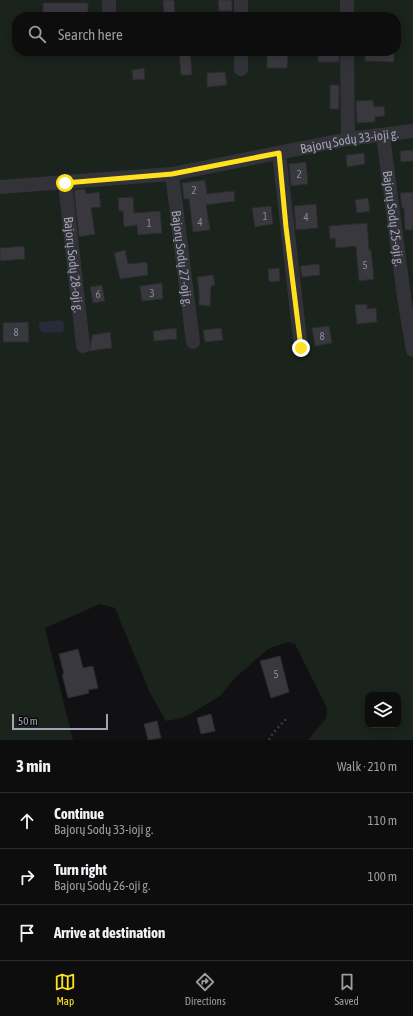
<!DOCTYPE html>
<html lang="en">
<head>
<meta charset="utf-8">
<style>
	:root { --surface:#0d0d0e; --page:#161617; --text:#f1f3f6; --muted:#9a9c9e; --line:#2d2d2e; --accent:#ffe21d }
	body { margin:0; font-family:"Asap Condensed",sans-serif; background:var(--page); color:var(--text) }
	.controls { position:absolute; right:12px; bottom:12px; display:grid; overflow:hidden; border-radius:8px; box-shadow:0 2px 10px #0003 }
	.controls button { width:36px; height:36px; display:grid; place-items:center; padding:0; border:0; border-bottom:1px solid var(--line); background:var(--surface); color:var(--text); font:20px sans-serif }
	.scale { position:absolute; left:12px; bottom:10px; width:96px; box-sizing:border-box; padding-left:4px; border:2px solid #a1a3b5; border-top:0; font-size:11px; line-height:14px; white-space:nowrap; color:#a1a3b5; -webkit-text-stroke:3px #0c0c0e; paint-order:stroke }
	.stop { position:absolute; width:12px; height:12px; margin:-9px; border:3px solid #ffe21d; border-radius:50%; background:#fff }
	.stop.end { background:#ffe21d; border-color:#fff; box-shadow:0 1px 4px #0008 }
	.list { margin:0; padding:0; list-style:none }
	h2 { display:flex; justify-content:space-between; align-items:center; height:52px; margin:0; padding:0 16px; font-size:17px }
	h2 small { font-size:13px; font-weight:400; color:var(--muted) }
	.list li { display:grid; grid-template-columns:26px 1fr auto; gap:12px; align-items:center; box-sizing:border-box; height:56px; padding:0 16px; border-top:1px solid var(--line) }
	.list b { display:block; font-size:15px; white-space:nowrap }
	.list p { margin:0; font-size:13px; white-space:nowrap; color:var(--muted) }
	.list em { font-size:13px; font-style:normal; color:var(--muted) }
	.icon { flex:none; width:22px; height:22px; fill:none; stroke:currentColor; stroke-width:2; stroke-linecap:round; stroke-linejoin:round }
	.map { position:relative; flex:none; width:413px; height:740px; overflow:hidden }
	.search { position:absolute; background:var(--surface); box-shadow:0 2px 10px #0003; left:12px; right:12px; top:12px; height:44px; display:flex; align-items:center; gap:10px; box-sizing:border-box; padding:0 14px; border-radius:16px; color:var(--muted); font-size:15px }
	.sheet { height:220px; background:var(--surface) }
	nav { display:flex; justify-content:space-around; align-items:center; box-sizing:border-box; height:56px; border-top:1px solid var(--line); background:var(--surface); font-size:11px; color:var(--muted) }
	nav a { display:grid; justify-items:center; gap:2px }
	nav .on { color:var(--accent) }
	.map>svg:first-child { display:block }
	.green { fill:#1b231d; fill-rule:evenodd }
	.water { fill:#262c37 }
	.building { fill:#39383e; stroke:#2c2b2f }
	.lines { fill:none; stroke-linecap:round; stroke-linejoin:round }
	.path { stroke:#38383f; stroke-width:2.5; stroke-dasharray:2 3; stroke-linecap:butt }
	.minor { stroke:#323238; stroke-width:14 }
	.route { stroke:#ffe21d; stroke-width:5 }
	.labels { text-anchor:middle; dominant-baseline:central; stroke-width:3; stroke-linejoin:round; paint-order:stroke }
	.number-label { font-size:11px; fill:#878897 }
	.street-label { font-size:13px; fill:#a1a3b5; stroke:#0c0c0e }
</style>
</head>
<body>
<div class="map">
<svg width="413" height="740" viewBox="0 0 413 740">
	<rect width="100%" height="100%" fill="#111113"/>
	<!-- green -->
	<path class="green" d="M0,0H413V740H308L326,718L327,708L295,644L288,642L268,649L235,678L220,696L192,713L182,718L166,721L150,693L115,608L100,604L45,628L73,740H0ZM17,17H396V51H17ZM368,695H398V725H368Z"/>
	<!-- water -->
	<path class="water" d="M61,320L64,322V327L63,332L44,333C39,331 38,326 40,322Z"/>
	<!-- building -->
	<path class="building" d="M163,0H174L175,15H164Z
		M218,0H232V11H219Z
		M43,3H88V17H67V14L43,15Z
		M179,51H190L192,75H181Z
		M267,51H288L287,68H267Z
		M318,51H339V62H318Z
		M365,51H394V62L365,61Z
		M144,68L145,79L133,80L132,70Z
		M225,72L227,85L207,87V73Z
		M330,85H339V109H330Z
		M373,100L374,107L384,106L385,116L375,117V122L357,123L356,101Z
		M413,150V161L401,162L400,151Z
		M364,153L365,164L347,167L346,155Z
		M306,162L308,184L291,186L289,164Z
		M205,180L207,194L234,191L235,201L206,205L210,230L193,232L189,199H184L182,183Z
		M85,189L86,194L99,192L101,207L91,208L95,234L79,237L74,190Z
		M413,192V230H405L404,208H402L400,193Z
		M133,197L134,213L160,211L162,233L138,235L137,225L124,227L123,211H119L118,198Z
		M368,198L370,211L357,213L355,200Z
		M316,204L318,228L296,230L294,206Z
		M271,206L273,224L255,227L252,208Z
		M367,223L369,250H371L374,279L359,281L356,246L336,248L335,238L330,239L329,226Z
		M24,246L25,259L0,261V248Z
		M125,250L128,264L147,262L148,275L120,279L114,253Z
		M319,264L320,275L302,277L300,266Z
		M279,268L280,281L269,282L268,269Z
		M213,275L215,285L211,286L210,306L199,305V291L197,277Z
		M162,283L163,299L142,301L140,286Z
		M102,285L105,301L93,303L90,287Z
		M367,304V309L376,308L377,322L357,324L355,305Z
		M28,322L29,342H3V323Z
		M329,326L332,343L315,346L312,328Z
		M176,328L177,339L154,341L153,331Z
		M221,328L223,340L205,342L203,330Z
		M110,332L112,348L89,351L91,345V339H92V335Z
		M78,649L83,668L93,666L98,688L88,690L89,693L68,698L62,674H64L59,654Z
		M280,656L289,692L271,698L260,661Z
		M211,714L215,731L201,734L197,718Z
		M157,721L161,738L148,740L144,724Z"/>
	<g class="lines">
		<!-- path -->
		<path class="path" d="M269,740L273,733L286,719"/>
		<!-- minor -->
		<g class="minor">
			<path d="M109,0V17"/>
			<path d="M241,0V17"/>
			<path d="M347,0V17"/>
			<path d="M241,51V69"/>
			<path d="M347,51L348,139"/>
			<path id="s1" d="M383,135L405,304L413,350"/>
			<path d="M279,153L301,348"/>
			<path id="s2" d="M172,174L193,342"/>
			<path id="s3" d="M65,183L83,346"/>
			<path id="s4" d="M0,187L172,174L348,139L413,131"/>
		</g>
	</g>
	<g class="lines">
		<!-- route -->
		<path class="route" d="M65,183L172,174L279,153L286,227L301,348"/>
	</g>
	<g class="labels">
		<!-- number labels -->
		<g class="number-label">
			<text x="299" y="174">2</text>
			<text x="194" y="190">2</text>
			<text x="265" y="216">1</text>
			<text x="306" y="217">4</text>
			<text x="200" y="222">4</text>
			<text x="149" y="223">1</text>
			<text x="365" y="265">5</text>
			<text x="152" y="293">3</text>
			<text x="98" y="294">6</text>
			<text x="16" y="332">8</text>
			<text x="322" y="336">8</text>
			<text x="276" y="674">5</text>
		</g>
		<!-- street labels -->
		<g class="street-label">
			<text stroke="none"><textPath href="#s4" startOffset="353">Bajorų Sodų 33-ioji g.</textPath></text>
			<text stroke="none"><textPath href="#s1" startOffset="84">Bajorų Sodų 25-oji g.</textPath></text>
			<text stroke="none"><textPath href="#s2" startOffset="85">Bajorų Sodų 27-oji g.</textPath></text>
			<text stroke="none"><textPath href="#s3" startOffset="82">Bajorų Sodų 28-oji g.</textPath></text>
		</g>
	</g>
</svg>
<div class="controls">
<button><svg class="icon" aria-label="layers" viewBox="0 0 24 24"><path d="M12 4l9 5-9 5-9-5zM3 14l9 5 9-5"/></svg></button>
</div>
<div class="scale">50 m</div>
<div class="stop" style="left:65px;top:183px"></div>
<div class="stop end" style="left:301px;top:348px"></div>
<div class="search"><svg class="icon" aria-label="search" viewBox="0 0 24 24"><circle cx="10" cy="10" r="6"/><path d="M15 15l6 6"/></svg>Search here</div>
</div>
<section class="sheet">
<h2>3 min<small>Walk · 210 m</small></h2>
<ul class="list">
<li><svg class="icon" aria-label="ahead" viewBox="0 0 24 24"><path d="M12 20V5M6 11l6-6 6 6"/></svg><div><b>Continue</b><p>Bajorų Sodų 33-ioji g.</p></div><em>110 m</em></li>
<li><svg class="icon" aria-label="right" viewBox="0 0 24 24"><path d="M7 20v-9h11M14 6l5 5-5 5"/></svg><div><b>Turn right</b><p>Bajorų Sodų 26-oji g.</p></div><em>100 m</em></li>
<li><svg class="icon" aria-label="arrive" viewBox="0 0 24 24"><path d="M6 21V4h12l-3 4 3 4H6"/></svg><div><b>Arrive at destination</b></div></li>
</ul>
</section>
<nav>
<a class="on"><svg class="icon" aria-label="map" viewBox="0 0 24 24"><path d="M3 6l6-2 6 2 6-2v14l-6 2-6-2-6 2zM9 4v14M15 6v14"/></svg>Map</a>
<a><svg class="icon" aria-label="directions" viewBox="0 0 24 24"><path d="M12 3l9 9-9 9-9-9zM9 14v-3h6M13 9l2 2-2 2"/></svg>Directions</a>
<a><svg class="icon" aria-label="saved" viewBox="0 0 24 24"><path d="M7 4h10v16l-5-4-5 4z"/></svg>Saved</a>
</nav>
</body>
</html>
